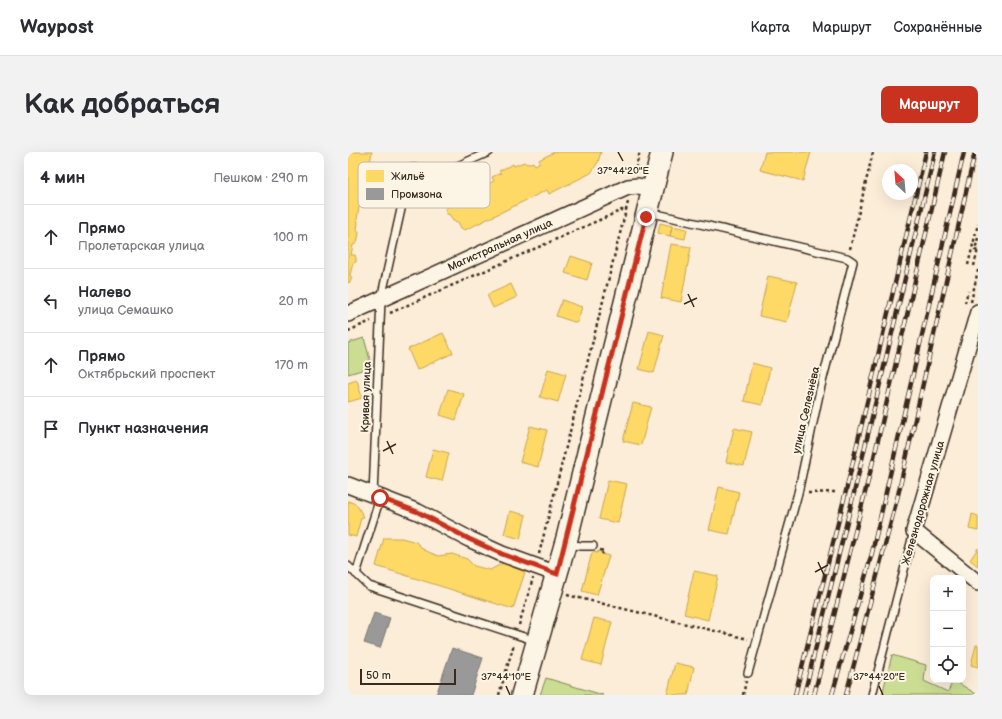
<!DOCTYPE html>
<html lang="ru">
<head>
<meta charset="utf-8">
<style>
	:root { --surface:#fff; --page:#f2f2f3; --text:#2b2b33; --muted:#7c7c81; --line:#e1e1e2; --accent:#c8321e }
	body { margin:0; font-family:"Balsamiq Sans",sans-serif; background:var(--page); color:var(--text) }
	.controls { position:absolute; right:12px; bottom:12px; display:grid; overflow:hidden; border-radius:8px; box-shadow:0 4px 16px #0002 }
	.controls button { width:36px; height:36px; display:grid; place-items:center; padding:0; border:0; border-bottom:1px solid var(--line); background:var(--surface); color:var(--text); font:20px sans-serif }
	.compass { position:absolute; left:534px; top:12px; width:36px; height:36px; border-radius:50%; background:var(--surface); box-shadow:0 4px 16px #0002; rotate:334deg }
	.scale { position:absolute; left:12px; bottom:10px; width:96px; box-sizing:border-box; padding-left:4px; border:2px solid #3b2a1e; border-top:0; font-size:11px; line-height:14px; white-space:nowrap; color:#3b2a1e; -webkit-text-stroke:3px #fcf5e5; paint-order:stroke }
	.stop { position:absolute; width:12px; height:12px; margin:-9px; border:3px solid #c8321e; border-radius:50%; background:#fff }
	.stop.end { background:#c8321e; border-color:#fff; box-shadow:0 1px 4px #0008 }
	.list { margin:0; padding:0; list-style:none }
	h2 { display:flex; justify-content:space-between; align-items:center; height:52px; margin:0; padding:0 16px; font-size:17px }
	h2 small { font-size:13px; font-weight:400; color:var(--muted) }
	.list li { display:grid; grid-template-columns:26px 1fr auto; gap:12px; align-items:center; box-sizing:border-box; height:64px; padding:0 16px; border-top:1px solid var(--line) }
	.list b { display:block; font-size:15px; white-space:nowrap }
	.list p { margin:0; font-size:13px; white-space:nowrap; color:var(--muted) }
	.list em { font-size:13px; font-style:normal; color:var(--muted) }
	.icon { flex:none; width:22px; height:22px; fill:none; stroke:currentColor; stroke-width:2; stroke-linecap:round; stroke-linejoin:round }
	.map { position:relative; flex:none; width:630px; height:543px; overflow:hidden; border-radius:8px }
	header { display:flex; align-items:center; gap:24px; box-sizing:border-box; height:56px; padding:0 20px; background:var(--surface); border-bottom:1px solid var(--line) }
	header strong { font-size:19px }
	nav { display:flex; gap:22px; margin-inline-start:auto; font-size:14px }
	.intro { display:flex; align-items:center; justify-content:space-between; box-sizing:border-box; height:96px; padding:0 24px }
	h1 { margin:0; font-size:28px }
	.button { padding:10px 18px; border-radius:8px; background:var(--accent); color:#fff; font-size:14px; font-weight:700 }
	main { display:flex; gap:24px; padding:0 24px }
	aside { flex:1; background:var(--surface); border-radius:8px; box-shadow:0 4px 16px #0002 }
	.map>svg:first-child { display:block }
	.green { fill:#cadd92; stroke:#828458 }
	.homes { fill:#ffd966; stroke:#c4a450 }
	.industry { fill:#999; stroke:#7d7874 }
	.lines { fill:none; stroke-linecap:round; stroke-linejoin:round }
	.service-casing { stroke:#3b2a1e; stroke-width:10 }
	.minor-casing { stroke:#3b2a1e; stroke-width:18 }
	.secondary-casing { stroke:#3b2a1e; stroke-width:24 }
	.path { stroke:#3b2a1e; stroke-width:2.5; stroke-dasharray:3 3; stroke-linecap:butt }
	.service { stroke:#fcf5e5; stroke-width:7 }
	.minor { stroke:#fcf5e5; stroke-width:15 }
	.secondary { stroke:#fcf5e5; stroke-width:21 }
	.rail-casing { stroke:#3b2a1e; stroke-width:4.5 }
	.rail { stroke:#fcf5e5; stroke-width:3; stroke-dasharray:9; stroke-linecap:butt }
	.route { stroke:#c8321e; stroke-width:5 }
	.ticks { fill:none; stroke:#3b2a1e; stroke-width:1.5 }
	.labels { text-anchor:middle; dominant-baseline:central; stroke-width:4; stroke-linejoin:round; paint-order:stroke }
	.street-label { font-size:11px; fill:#3b2a1e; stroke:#fcf5e5 }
	.key { fill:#fcf5e5; stroke:#c2b8a9; stroke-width:1 }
	.key-label { font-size:11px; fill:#3b2a1e }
	.ticks-label { font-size:10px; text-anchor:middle; fill:#3b2a1e; stroke:#fcf5e5; stroke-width:4; stroke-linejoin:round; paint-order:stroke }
</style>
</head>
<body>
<header>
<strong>Waypost</strong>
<nav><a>Карта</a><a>Маршрут</a><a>Сохранённые</a></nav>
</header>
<div class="intro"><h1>Как добраться</h1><a class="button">Маршрут</a></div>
<main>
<aside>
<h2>4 мин<small>Пешком · 290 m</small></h2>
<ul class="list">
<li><svg class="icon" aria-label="ahead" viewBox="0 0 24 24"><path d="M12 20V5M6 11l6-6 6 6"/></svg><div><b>Прямо</b><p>Пролетарская улица</p></div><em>100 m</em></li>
<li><svg class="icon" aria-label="left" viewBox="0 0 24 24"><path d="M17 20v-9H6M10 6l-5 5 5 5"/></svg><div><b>Налево</b><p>улица Семашко</p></div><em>20 m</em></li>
<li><svg class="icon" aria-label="ahead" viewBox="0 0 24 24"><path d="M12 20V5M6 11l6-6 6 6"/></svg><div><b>Прямо</b><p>Октябрьский проспект</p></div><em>170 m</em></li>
<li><svg class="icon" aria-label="arrive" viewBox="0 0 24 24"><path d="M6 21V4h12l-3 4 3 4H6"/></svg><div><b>Пункт назначения</b></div></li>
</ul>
</aside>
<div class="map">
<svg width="630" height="543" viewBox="0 0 630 543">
	<rect width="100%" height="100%" fill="#fcedd9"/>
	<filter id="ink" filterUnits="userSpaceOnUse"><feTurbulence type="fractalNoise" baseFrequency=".025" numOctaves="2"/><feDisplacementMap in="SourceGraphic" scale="8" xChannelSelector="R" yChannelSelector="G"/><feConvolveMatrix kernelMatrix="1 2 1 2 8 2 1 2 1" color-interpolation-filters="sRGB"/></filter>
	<g filter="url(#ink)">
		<!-- green -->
		<path class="green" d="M16,186L24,215L0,222V191Z
			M544,503L578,513L576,529L600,540L605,528L630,543H534Z
			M198,526L255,543H192Z"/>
		<!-- homes -->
		<path class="homes" d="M0,0H24L22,10L25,16L23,25L19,27L17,34L20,38L18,48L11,55L9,67L10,70L9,78L11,81L9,91L5,93L3,103H7L8,106V110L5,111L2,123L4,126L2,130L0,131Z
			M206,0H253L250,10L243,21L201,42L199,38L117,78L113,76L110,70L105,69L102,63L99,62L97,56L107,51L104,45L114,40L112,37L126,31L127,34L131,32L133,35L146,29L144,25L153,21L151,19L165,12L166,14L176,10L179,12L185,10L187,13L191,11V8Z
			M417,0H463L455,29L412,18Z
			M312,71L324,74L322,84L310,81Z
			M324,74L339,77L337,87L322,84Z
			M323,92L343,95L333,150L313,146Z
			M223,104L244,111L239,128L217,121Z
			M420,124L449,130L439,170L411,164Z
			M163,132L169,145L145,156L139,143Z
			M214,148L234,155L229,171L208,164Z
			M301,179L316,183L306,221L291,217Z
			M95,181L105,201L69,218L60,197Z
			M404,211L422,216L414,253L396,249Z
			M200,217L218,222L210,250L192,245Z
			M9,228L14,246L0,250V231Z
			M100,237L116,242L108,268L92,263Z
			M285,251L303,255L293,293L275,289Z
			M182,274L199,278L190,315L172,310Z
			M386,276L404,280L396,314L378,310Z
			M85,297L101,301L94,329L78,325Z
			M260,328L279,332L270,371L251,367Z
			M371,335L391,340L381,382L361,378Z
			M0,349L8,352L16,365L13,366L8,385L0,383Z
			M162,359L178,363L172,387L156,382Z
			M624,362L630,364V379L621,377Z
			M36,386H54L68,390L76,398L90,404L104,402L119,407L126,414L142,418L157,410L178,417L165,457L28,414Z
			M630,396V414L622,408Z
			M250,399L255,401L254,402L261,404L249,443L234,439L243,404L245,400L249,401Z
			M346,419L370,424L360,468L336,462Z
			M246,466L264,470L253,513L234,508Z
			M628,493H630V515L623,513Z
			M327,511L346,515L340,543H319Z"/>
		<!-- industry -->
		<path class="industry" d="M26,461L42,466L32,496L16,491Z
			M104,496L135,506L123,543H88Z"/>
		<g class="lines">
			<defs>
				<path id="service" d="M300,60L499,106L505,110L472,238L450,341L400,521
					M25,343L33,147L62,17L65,16L94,21L141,0
					M226,393L233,394H245
					M0,414L21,434L188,489
					M8,422L32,346
					M524,543L566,379"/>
				<path id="minor" d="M630,160L566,379L630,431
					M0,162L280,35L290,34L305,37
					M0,333L70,360L121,387L154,402L209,422"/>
				<path id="secondary" d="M174,543L219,386L314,0"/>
			</defs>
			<!-- service casing -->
			<use href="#service" class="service-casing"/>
			<!-- minor casing -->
			<use href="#minor" class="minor-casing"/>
			<!-- secondary casing -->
			<use href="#secondary" class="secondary-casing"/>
			<!-- path -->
			<path class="path" d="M286,22L292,0
				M630,86L627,98L630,99
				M502,97L525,0
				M620,113L630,72
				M626,114L630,97
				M623,150L630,118
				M617,151L620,139
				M42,161L274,58L278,59
				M0,179L23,169
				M460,341L487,340
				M252,398L256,399L254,402
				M191,402L280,50
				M219,443L400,487
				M171,473L185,426
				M151,543L166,492
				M395,543L398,529"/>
			<!-- service -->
			<use href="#service" class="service"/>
			<!-- minor -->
			<use href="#minor" class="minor"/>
			<!-- secondary -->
			<use href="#secondary" class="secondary"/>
			<defs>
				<path id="rail" d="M447,543L498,339L578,0
					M456,543L506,341L587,0
					M466,543L526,305L597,0
					M484,543L524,401L616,0
					M498,543L550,343L627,0"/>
			</defs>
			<!-- rail casing -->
			<use href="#rail" class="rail-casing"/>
			<!-- rail -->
			<use href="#rail" class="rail"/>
		</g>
	</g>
	<g class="lines" filter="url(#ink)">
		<!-- route -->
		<path class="route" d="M32,346L70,360L121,387L154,402L209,422L298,65"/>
	</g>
	<!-- ticks -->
	<path class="ticks" d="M270,0L275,9M340,142L346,155M336,152L349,146M39,289L45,302M35,299L48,292M470,410L476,423M467,420L480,413M158,534L162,543M531,534L535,543"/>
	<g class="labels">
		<!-- street labels -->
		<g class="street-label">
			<text transform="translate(152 93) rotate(-24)">Магистральная улица</text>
			<text transform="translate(18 245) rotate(-88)">Кривая улица</text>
			<text transform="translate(458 258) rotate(-77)">улица Селезнёва</text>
			<text transform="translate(575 351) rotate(-74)">Железнодорожная улица</text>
		</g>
	</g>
	<!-- legend -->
	<rect x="10" y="10" width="132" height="46" rx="6" class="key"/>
	<rect x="18" y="18" width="18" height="12" fill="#ffd966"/>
	<rect x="18" y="36" width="18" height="12" fill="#999"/>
	<g class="key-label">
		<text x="43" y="28">Жильё</text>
		<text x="43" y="46">Промзона</text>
	</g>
	<g class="ticks-label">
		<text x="275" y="22">37°44'20"E</text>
		<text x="158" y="528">37°44'10"E</text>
		<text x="531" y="528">37°44'20"E</text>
	</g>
</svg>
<div class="controls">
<button>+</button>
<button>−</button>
<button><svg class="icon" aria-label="locate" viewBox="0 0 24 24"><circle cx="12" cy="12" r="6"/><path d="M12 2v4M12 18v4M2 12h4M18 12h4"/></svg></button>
</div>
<svg class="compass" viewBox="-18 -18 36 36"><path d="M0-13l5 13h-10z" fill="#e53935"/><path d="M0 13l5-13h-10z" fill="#7c7c81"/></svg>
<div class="scale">50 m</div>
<div class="stop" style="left:32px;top:346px"></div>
<div class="stop end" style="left:298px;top:65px"></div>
</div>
</main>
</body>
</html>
